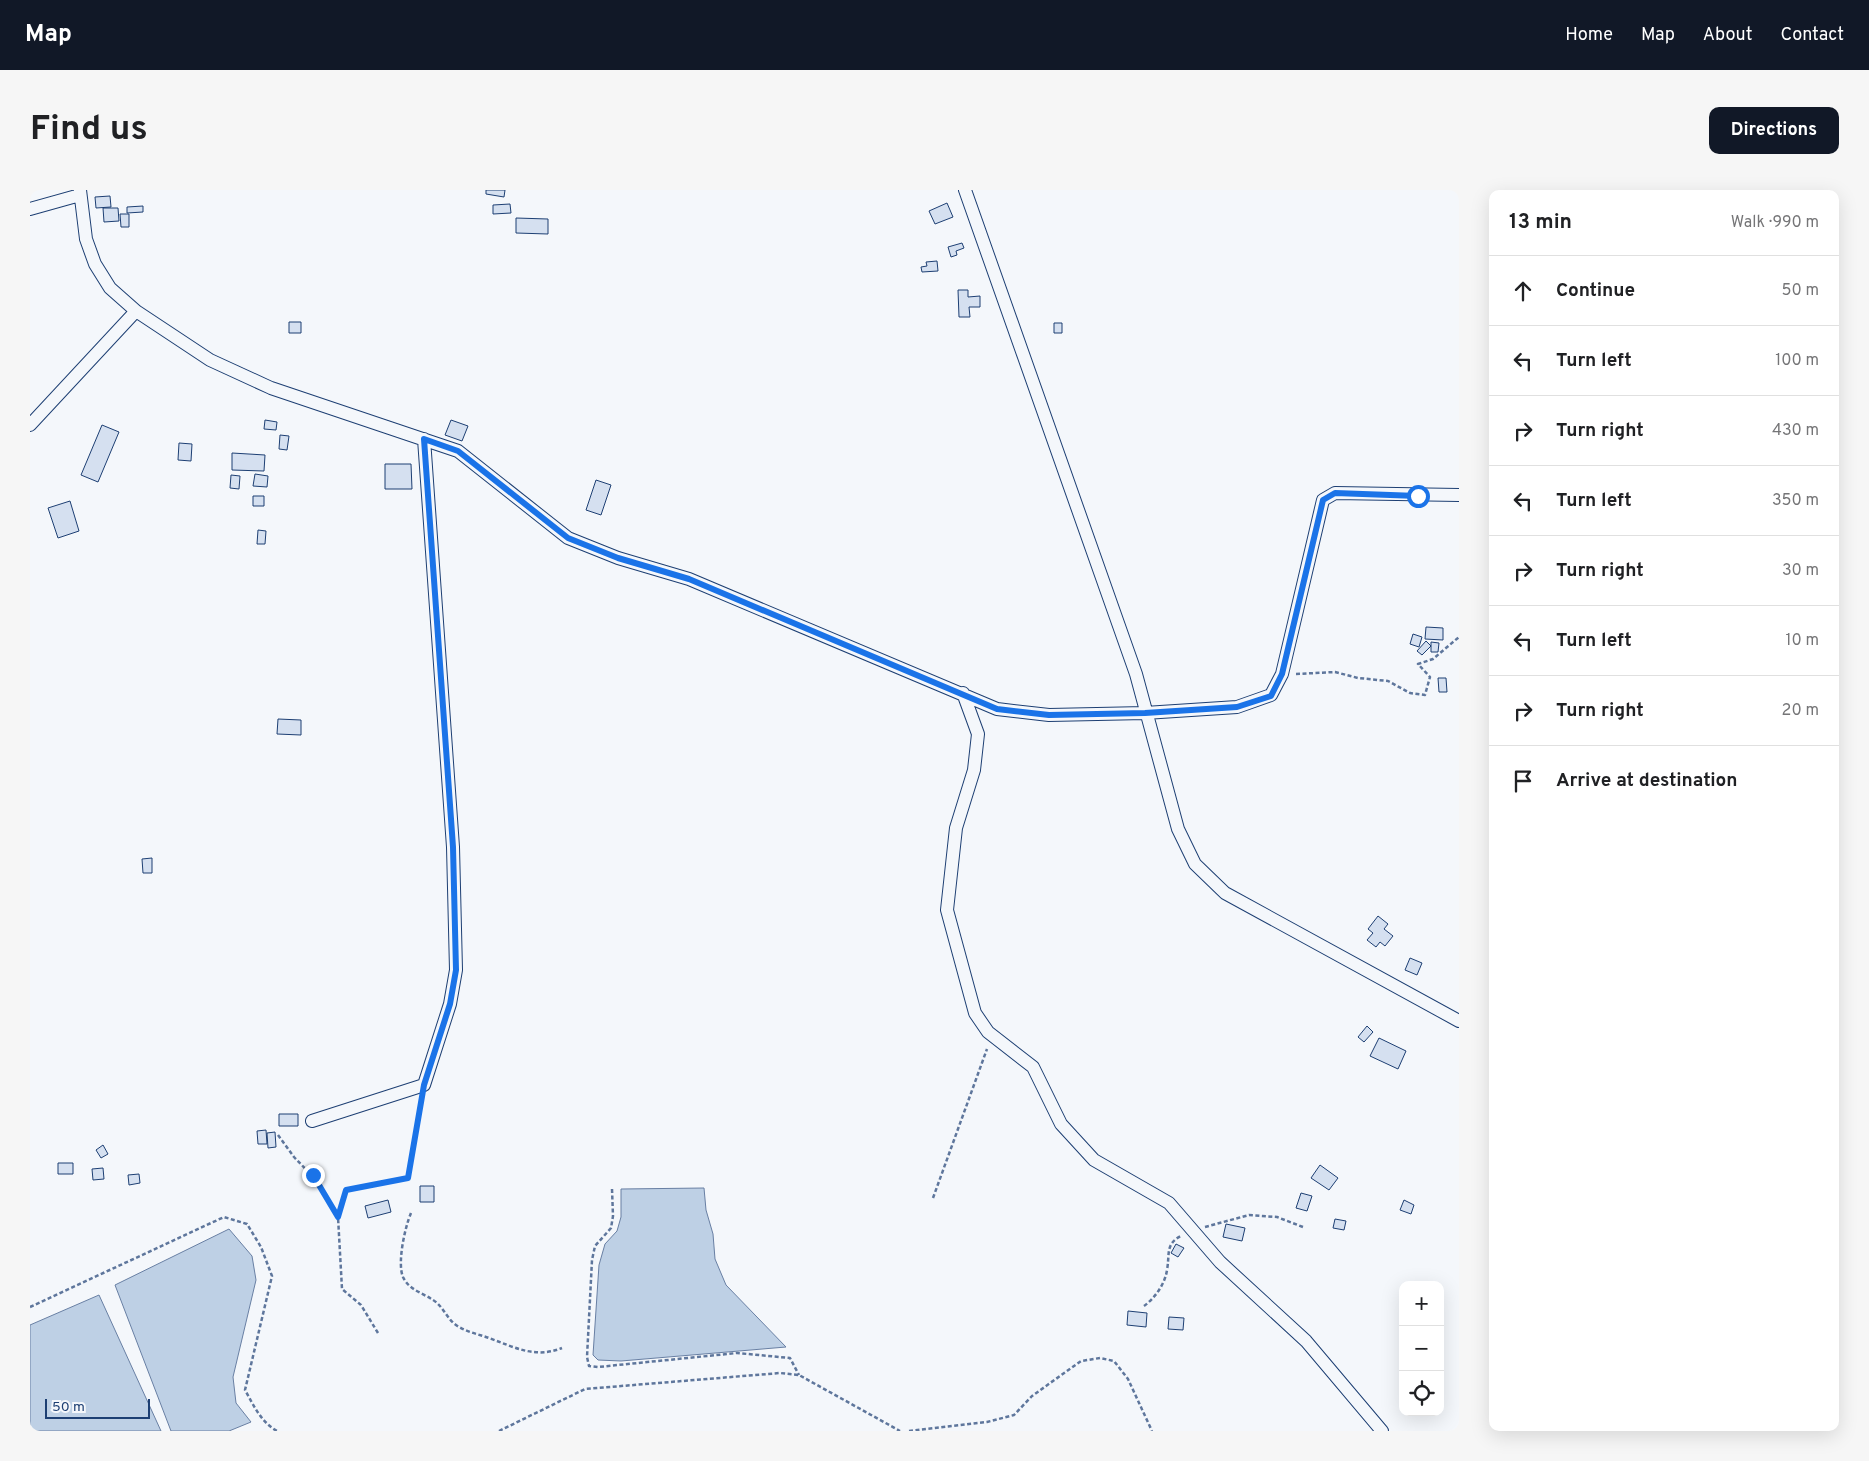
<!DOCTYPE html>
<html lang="en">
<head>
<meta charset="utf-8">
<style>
	:root { --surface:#fff; --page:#f6f6f6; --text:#202124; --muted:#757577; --line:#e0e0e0; --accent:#111827 }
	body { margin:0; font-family:Overpass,sans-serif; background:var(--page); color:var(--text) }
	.controls { position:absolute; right:15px; bottom:15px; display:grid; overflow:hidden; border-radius:10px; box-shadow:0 5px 20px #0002 }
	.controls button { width:45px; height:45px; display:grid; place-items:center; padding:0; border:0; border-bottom:1px solid var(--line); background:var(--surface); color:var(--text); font:25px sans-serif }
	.scale { position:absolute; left:15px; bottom:12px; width:105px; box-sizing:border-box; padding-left:5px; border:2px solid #1d3f73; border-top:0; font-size:14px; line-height:18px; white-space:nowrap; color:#1d3f73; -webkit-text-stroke:4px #f4f7fb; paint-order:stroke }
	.stop { position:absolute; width:15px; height:15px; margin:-11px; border:4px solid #1a73e8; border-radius:50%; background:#fff }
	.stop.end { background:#1a73e8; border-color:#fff; box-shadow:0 1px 5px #0008 }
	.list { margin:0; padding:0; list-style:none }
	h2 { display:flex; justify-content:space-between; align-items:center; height:65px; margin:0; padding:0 20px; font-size:21px }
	h2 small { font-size:16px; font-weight:400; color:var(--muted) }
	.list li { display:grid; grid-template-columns:32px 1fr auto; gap:15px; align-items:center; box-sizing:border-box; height:70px; padding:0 20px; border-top:1px solid var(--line) }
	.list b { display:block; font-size:19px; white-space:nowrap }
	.list em { font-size:16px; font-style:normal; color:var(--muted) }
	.icon { flex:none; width:28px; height:28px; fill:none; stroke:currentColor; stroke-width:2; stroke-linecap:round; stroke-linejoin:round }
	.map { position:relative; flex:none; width:1429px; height:1241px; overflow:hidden; border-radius:10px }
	header { display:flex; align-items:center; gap:30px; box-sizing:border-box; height:70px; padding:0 25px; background:var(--accent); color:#fff }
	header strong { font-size:24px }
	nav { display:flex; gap:28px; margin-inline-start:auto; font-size:18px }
	.intro { display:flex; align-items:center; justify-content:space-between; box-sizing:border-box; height:120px; padding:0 30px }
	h1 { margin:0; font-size:35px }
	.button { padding:12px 22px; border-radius:10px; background:var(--accent); color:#fff; font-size:18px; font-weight:700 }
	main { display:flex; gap:30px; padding:0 30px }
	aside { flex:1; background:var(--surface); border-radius:10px; box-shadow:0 5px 20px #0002 }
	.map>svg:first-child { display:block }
	.water { fill:#bed0e5; stroke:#687fa3 }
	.building { fill:#d5e0f0; stroke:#1d3f73 }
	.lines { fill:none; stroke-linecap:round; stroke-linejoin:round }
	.street-casing { stroke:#1d3f73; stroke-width:14 }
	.path { stroke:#5e769c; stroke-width:2.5; stroke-dasharray:4 2.5; stroke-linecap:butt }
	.street { stroke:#f4f7fb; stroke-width:12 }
	.route { stroke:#1a73e8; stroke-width:6 }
</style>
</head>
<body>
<header>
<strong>Map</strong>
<nav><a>Home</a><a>Map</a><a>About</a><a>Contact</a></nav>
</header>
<div class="intro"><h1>Find us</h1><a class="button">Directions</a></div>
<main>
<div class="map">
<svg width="1429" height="1241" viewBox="0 0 1429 1241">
	<rect width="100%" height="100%" fill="#f4f7fb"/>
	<!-- water -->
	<path class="water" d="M674,998L676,1020L683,1044L685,1069L696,1095L756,1157L591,1171L568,1170L563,1165L569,1075L575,1054L587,1041L591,1027V999Z
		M199,1039L222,1066L226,1090L203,1187L206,1213L221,1232L199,1241H141L85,1095Z
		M69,1105L131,1241H0V1135Z"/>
	<!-- building -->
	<path class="building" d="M456,0H475L474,7L456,4Z
		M80,6L81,17L66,18L65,7Z
		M917,13L923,27L905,34L899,21Z
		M480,14L481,23L463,24V15Z
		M113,16V22L97,23V17Z
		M73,18H88L89,31L74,32Z
		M90,24H99V37H91Z
		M486,28L518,29V44L486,43Z
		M932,53L934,58L926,61L927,65L921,67L918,57Z
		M907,71L908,81L892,82L891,77L897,76L896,72Z
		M928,100H938V107L950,106V117H939L940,127H929Z
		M259,132H271V143H259Z
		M1024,133H1032V143H1024Z
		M235,230L247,232L246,240L234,239Z
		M421,230L438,236L432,251L415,245Z
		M72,235L89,242L68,292L51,285Z
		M250,245L259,246L257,260L249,259Z
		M149,253L162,254L161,271L148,270Z
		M202,263L235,265L234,281L202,280Z
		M355,274H381L382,299H355Z
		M225,284L238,286L237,297L223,296Z
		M201,285L210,286L209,299L200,298Z
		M566,290L581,295L571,325L556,320Z
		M223,306H234V316H223Z
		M40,311L49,341L28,348L18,318Z
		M228,340L236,341L235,354H227Z
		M1396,437L1413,438V450L1395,449Z
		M1383,444L1392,447L1389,457L1380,454Z
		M1396,451L1401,456L1392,465L1387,461Z
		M1401,452L1409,453L1408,462H1401Z
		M1408,488H1416L1417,502H1409Z
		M248,529L271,530V545L247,544Z
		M122,668V683H113L112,669Z
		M1348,726L1358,734L1354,739L1363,746L1355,756L1350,752L1346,757L1337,750L1343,743L1338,739Z
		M1380,768L1392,773L1387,785L1375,780Z
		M1337,836L1343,842L1334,852L1328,847Z
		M1349,848L1376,861L1368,879L1340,866Z
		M249,924H268V936H249Z
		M236,940L237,954H228L227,941Z
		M245,942L246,957L238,958L237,943Z
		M73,955L78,964L71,968L66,960Z
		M28,973H43V984H28Z
		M1290,975L1308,988L1299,1000L1281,988Z
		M73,978L74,989L63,990L62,979Z
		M109,984L110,993L99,995L98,985Z
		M390,996H404V1012H390Z
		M1271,1003L1282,1006L1277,1021L1266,1018Z
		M358,1010L361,1022L338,1028L335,1016Z
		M1374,1010L1384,1015L1381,1024L1370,1020Z
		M1305,1029L1316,1031L1314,1040L1303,1038Z
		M1196,1034L1215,1038L1212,1051L1193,1047Z
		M1146,1054L1154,1058L1148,1067L1141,1063Z
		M1098,1121L1117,1123L1116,1137L1097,1135Z
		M1139,1127L1154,1128L1153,1140L1138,1139Z"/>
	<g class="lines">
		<defs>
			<path id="street" d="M50,0L56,49L65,74L80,98L106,121L180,170L241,198L428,261L538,348L588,368L659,389L967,519L1019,525L1115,523L1207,517L1241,505L1252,484L1293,310L1305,303L1429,305
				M935,0L1106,484L1148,639L1165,674L1195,703L1429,831
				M0,19L50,5
				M0,235L106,121
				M933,503L948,544L944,580L926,638L917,720L945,823L958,842L1003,877L1031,934L1064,970L1139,1013L1190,1072L1276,1151L1352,1241
				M282,931L394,895L420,814L426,780L423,657L394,249"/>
		</defs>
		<!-- street casing -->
		<use href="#street" class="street-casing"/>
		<!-- path -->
		<path class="path" d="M1266,484L1305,482L1328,488L1358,491L1380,503L1395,505L1400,487L1388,474L1403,469L1429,447
			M248,945L264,967L290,994L308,1027
			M582,999L583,1026L581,1038L565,1056L562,1070L557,1167L559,1176L568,1177L707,1163L760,1168L769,1185
			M903,1008L957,859
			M381,1023C375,1037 367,1073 373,1087C379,1100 393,1103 403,1110C413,1116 417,1129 426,1135C436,1142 448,1144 459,1148C484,1157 505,1169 532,1158
			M1175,1037L1219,1025L1247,1027L1273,1037
			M1114,1116C1125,1108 1135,1094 1137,1080C1140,1064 1135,1054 1151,1046
			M0,1117L194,1027L217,1034L231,1057L242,1086L215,1200C224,1216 231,1232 247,1241
			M348,1143L331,1115L312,1099L308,1027L317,1000L378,988L392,908
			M469,1241L555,1199L750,1183L769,1185L870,1241
			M879,1241L957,1232L984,1225L1002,1206L1051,1171L1070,1168L1084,1171L1098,1189L1122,1241"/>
		<!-- street -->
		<use href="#street" class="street"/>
	</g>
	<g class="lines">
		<!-- route -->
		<path class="route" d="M283,985L308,1027L316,1000L378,988L394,895L420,814L426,780L423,657L394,249L428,261L538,348L588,368L659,389L967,519L1019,525L1115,523L1207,517L1241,506L1252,484L1293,310L1305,303L1388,306"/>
	</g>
</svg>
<div class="controls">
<button>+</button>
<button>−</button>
<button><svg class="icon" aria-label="locate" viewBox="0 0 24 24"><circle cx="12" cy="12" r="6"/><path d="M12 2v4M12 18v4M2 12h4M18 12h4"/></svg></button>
</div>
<div class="scale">50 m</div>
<div class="stop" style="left:1388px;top:306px"></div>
<div class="stop end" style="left:283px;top:985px"></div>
</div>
<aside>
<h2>13 min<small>Walk · 990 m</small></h2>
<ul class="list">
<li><svg class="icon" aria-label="ahead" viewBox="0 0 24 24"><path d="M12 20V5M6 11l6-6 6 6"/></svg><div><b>Continue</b></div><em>50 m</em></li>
<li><svg class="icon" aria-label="left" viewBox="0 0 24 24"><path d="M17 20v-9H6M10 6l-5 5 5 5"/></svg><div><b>Turn left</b></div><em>100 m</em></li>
<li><svg class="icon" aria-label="right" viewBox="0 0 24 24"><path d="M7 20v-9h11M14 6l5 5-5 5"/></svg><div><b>Turn right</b></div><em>430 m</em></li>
<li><svg class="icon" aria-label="left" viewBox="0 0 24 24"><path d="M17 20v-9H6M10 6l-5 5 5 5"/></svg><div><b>Turn left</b></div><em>350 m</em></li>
<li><svg class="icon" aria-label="right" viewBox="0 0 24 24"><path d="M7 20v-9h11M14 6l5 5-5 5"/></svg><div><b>Turn right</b></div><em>30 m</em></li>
<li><svg class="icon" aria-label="left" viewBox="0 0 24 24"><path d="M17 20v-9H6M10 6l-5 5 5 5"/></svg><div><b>Turn left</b></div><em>10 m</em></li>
<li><svg class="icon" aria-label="right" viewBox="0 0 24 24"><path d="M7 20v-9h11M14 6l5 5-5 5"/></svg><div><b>Turn right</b></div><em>20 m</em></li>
<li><svg class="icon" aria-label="arrive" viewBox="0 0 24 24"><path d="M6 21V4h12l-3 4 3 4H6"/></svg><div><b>Arrive at destination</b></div></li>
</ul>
</aside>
</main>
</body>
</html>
